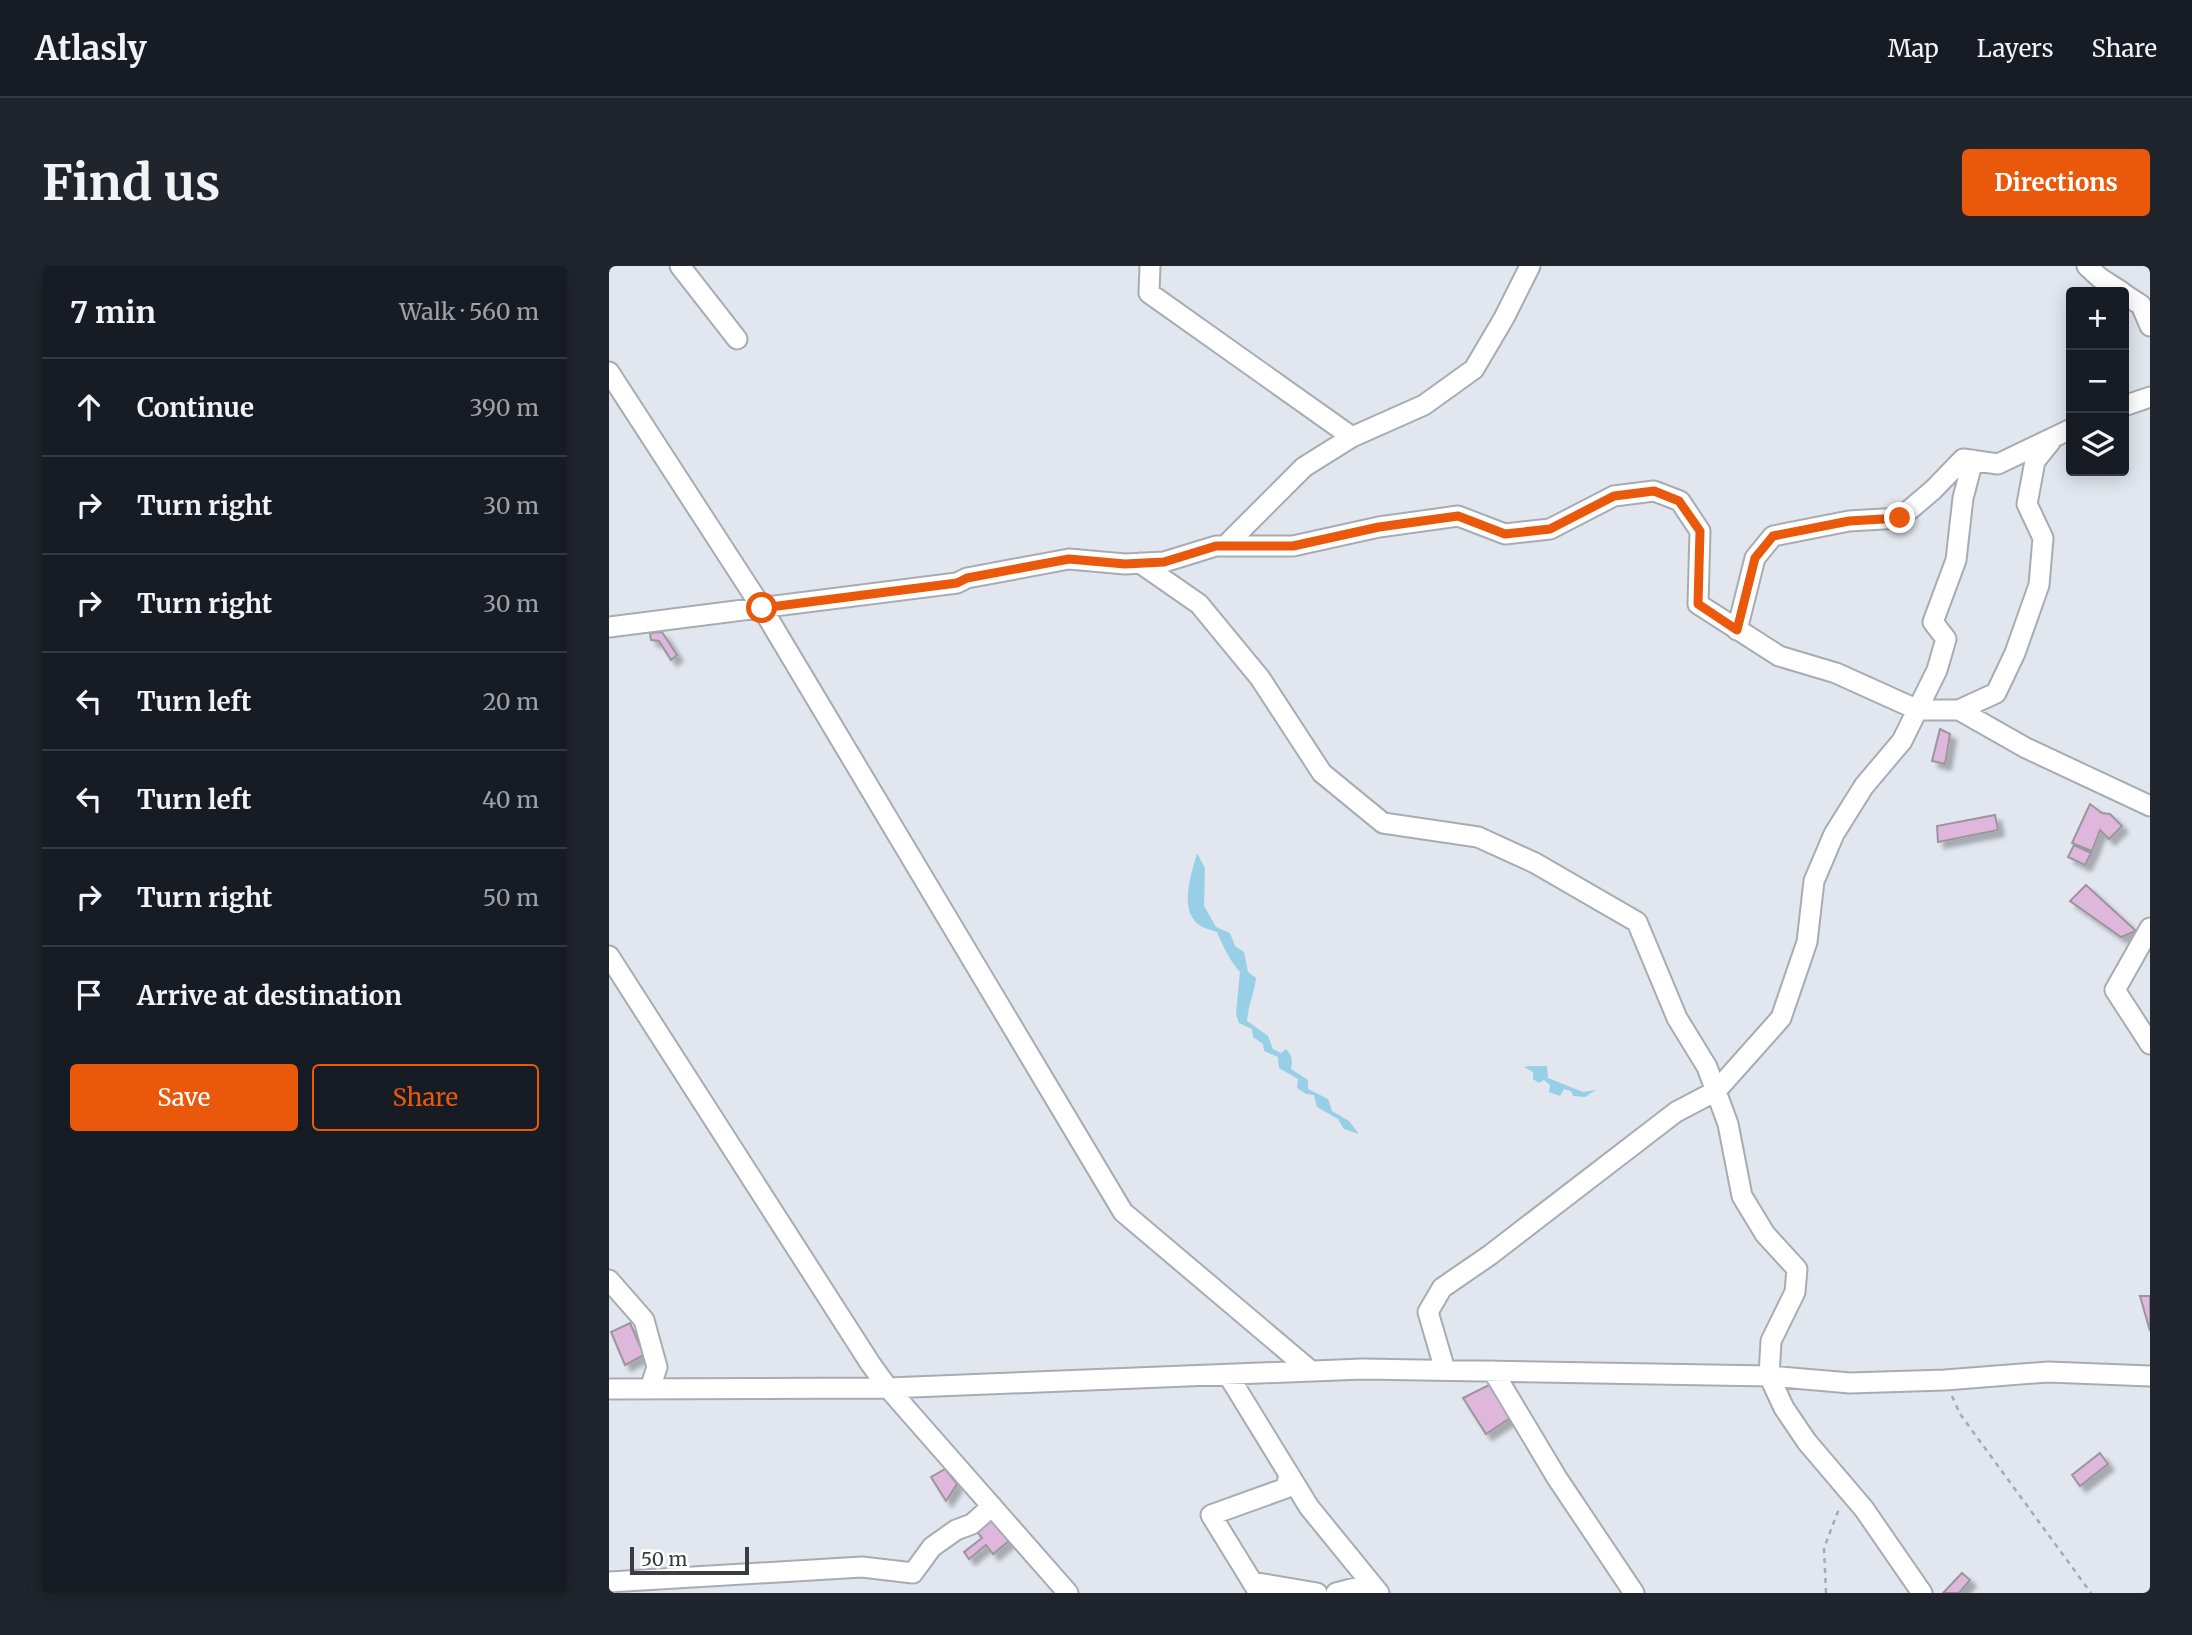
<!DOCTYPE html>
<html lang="en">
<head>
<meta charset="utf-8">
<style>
	:root { --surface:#171b24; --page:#20242c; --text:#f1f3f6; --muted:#9ea1a6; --line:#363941; --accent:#ea580c }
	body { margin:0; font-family:Merriweather,serif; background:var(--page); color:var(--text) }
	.controls { position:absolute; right:21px; top:21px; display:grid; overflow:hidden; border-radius:7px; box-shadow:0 4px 18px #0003 }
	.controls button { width:63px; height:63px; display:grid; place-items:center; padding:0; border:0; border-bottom:2px solid var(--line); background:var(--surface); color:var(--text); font:35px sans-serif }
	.scale { position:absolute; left:21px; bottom:18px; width:119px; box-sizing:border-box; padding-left:7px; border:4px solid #3a3c3f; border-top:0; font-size:19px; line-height:24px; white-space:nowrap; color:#3a3c3f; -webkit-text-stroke:5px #fff; paint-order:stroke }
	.stop { position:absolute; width:21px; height:21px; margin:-16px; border:5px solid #ea580c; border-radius:50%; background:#fff }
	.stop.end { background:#ea580c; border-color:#fff; box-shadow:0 2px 7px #0008 }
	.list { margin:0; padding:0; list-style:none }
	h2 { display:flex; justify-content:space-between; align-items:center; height:91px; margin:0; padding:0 28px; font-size:30px }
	h2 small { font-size:23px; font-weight:400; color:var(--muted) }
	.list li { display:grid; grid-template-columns:46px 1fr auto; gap:21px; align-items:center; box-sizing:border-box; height:98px; padding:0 28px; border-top:2px solid var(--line) }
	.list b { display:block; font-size:26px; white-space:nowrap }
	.list em { font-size:23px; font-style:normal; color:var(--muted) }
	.actions { display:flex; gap:14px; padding:21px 28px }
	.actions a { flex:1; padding:16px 0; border:2px solid var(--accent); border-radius:7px; text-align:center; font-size:24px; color:var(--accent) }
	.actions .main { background:var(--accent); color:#fff }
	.icon { flex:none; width:38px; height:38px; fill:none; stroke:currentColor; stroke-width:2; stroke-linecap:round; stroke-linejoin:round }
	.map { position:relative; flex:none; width:1541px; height:1327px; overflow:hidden; border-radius:7px }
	header { display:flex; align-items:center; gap:42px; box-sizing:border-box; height:98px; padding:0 35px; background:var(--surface); border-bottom:2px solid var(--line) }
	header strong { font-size:33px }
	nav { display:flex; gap:38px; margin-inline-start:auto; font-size:24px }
	.intro { display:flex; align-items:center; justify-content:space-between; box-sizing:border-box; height:168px; padding:0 42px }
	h1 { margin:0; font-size:49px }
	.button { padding:18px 32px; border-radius:7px; background:var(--accent); color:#fff; font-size:24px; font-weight:700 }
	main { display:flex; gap:42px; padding:0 42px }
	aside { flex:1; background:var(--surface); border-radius:7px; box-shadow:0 4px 18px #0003 }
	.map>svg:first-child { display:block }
	.water { fill:#96cfe6 }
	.building { fill:#e0b7dc; stroke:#9c959b; stroke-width:2; filter:url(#shadow) }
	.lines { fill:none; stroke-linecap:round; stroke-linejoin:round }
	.minor-casing { stroke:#a7acb3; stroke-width:23 }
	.path { stroke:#a6a9b0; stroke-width:2.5; stroke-dasharray:5 5; stroke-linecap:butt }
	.minor { stroke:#fff; stroke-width:19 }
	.route { stroke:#ea580c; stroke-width:9 }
</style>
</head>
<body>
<header>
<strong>Atlasly</strong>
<nav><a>Map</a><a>Layers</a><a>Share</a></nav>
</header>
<div class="intro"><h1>Find us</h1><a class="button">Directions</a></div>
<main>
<aside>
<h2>7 min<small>Walk · 560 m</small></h2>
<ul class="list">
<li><svg class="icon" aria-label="ahead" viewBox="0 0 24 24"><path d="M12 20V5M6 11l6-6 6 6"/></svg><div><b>Continue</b></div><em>390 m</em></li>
<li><svg class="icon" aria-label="right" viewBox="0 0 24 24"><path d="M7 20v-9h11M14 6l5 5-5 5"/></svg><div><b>Turn right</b></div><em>30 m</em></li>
<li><svg class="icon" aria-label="right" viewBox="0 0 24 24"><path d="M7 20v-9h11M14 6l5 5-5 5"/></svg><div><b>Turn right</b></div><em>30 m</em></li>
<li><svg class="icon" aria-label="left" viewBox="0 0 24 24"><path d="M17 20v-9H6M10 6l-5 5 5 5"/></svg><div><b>Turn left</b></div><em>20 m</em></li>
<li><svg class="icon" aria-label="left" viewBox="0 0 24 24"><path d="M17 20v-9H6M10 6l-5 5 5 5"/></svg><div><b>Turn left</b></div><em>40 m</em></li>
<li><svg class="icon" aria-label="right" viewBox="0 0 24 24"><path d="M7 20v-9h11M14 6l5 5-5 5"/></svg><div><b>Turn right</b></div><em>50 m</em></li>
<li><svg class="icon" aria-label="arrive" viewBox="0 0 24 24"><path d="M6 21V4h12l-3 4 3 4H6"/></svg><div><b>Arrive at destination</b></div></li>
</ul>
<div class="actions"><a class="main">Save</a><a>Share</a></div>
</aside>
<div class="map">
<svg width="1541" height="1327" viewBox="0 0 1541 1327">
	<defs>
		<filter id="shadow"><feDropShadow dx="6" dy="6" stdDeviation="2" flood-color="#0004"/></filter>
	</defs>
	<rect width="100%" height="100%" fill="#e2e6ee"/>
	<!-- water -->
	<path class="water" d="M588,587L596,602L595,640L607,661L621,667L626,680L635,686L639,706L647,712C645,728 639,740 638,755L659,770L664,783L672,787L677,783C683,789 684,795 682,803L699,814V823L719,833L723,845L740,855L750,868L735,863L729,853L708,841L705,829L697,828L688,822L689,813L670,802L669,791L655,785L654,778L644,771L643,763L630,757L627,748L631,706C621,695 614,680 608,666C603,664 597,663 592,660C568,646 583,607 588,587Z
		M920,800H938L939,812L974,826L987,824L976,831L964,830L962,825L955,823L951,830L940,826L941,819L935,814L930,817L924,813V806L915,801Z"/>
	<!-- building -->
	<path class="building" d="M53,366L68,389L62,394L50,375L42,374L41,367Z
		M1331,463L1341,468L1336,498L1323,495Z
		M1481,538L1493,547L1501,548L1513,560L1500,573L1491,564L1483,585L1463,577Z
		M1386,549L1389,564L1329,576L1328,560Z
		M1465,579L1482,587L1476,599L1459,591Z
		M1477,619L1527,665L1512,671L1461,635Z
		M1531,1030H1541V1065Z
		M21,1057L35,1089L16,1099L2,1066Z
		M882,1118L904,1150L877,1168L854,1132Z
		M1491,1187L1499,1198L1471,1220L1463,1209Z
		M336,1203L348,1218L337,1235L322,1211Z
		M381,1250L401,1274L384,1288L377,1279L360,1293L355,1286L373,1272L366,1263Z
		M1353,1307L1361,1314L1350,1327H1334Z"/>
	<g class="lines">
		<defs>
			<path id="minor" d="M71,0L128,73
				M541,0L540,27L743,171
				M1478,0L1491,12L1513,26
				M1515,28L1532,39L1541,60
				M0,106L153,342L514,946L702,1105
				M1515,140L1541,131
				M616,280L695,201L743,171L815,139L865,103L895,52L921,0
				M531,297L590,338L651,412L713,507L774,557L869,571L926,597L1028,656L1068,752L1098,801L1119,858L1133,930L1156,968L1188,1003L1186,1026L1162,1075L1160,1110L1175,1142L1198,1176L1255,1243L1313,1327
				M0,361L348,317L358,312L460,293L516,298L555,296L607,280H684L770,261L849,250L896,268L941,263L1005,230L1045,225L1071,235L1091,265L1089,338L1170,390L1227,407L1309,444H1350L1417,482L1541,540
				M1128,364L1146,292L1164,270L1240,255L1291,252L1324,224L1354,193L1389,198L1462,163
				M1350,444L1387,427L1406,387L1430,319L1434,272L1418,238L1426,195L1442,175
				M1541,662L1506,724L1541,778
				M0,690L261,1097L279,1122L459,1327
				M0,1014L35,1054L48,1101L41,1123
				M836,1104L819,1046L833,1022L881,989L1067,846L1107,825L1172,752L1198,676L1205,615L1225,568L1255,520L1293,475L1328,404L1337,373L1324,356L1347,294L1354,232L1364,194
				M884,1105L948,1212L1025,1327
				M619,1109L700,1241L770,1327
				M0,1123L279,1122L753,1103L1160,1110L1241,1117L1336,1114L1439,1106L1541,1110
				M0,1316L253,1301L304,1307L323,1281L347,1264L363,1258L383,1240
				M643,1316L708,1327
				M650,1327L602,1249L677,1222L680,1208
				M727,1327L762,1318"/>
		</defs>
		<!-- minor casing -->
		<use href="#minor" class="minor-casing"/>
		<!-- path -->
		<path class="path" d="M1343,1130L1351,1148L1482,1327
			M1217,1327L1215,1282L1231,1240"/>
		<!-- minor -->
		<use href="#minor" class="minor"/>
	</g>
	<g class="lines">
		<!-- route -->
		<path class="route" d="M153,342L348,317L358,312L460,293L516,298L555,296L607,280H684L770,261L849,250L896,268L941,263L1005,230L1045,225L1070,235L1091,265L1089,338L1128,364L1146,292L1164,270L1240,255L1291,252"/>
	</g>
</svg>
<div class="controls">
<button>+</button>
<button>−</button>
<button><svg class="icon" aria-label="layers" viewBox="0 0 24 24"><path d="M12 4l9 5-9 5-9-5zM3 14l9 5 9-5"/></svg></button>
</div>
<div class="scale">50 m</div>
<div class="stop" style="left:153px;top:342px"></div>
<div class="stop end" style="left:1291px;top:252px"></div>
</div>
</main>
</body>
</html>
